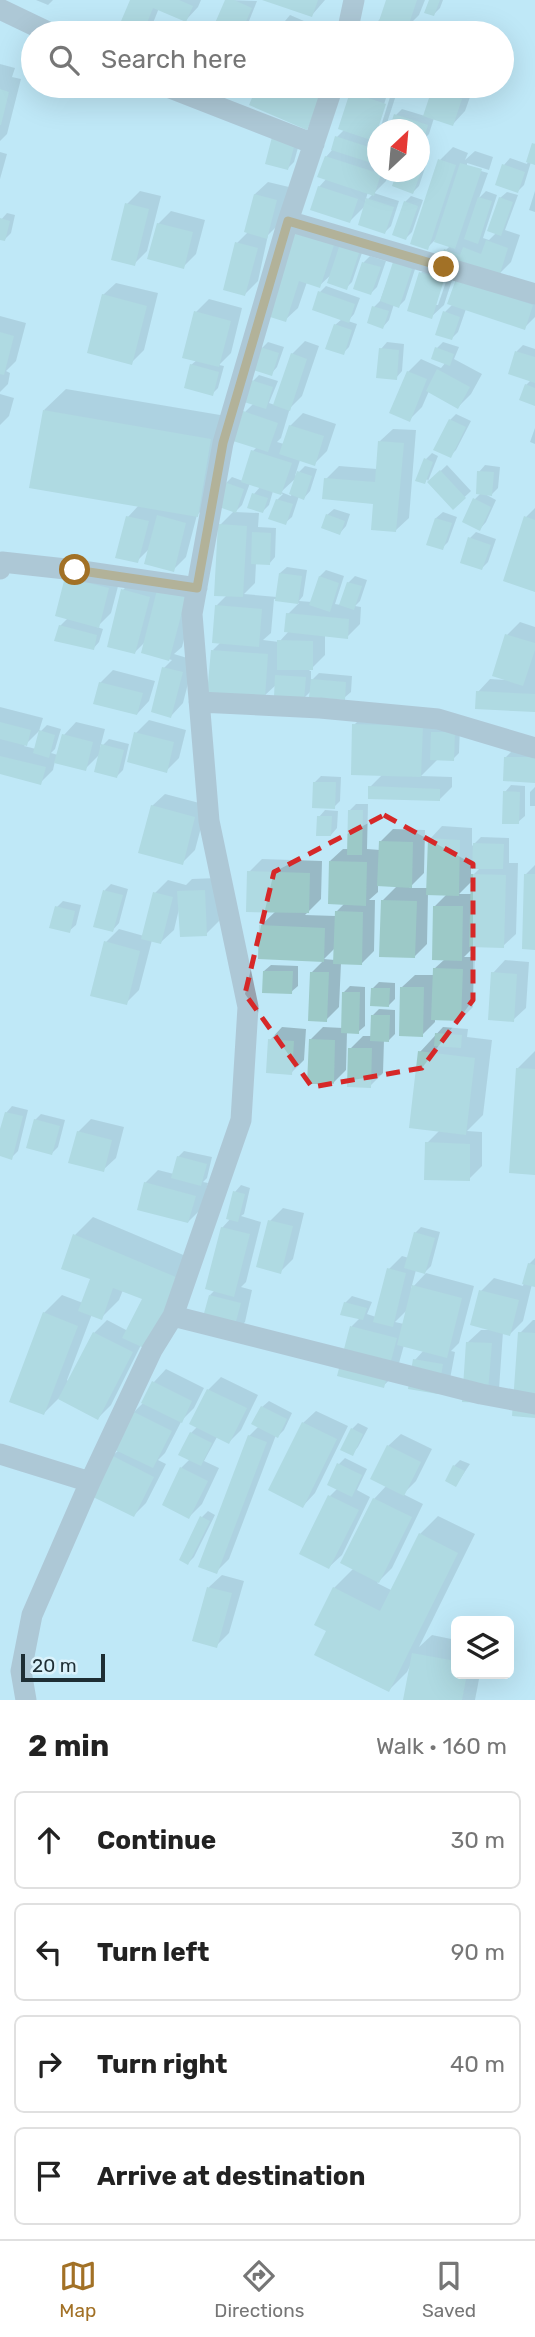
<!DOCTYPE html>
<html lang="en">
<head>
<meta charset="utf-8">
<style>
	:root { --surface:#fff; --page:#f6f6f6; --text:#222; --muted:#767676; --line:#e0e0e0; --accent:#a27126 }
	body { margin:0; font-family:Rubik,sans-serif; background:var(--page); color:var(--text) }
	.controls { position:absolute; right:21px; bottom:21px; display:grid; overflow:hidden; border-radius:10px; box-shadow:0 7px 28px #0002 }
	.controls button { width:63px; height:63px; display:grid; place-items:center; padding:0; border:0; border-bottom:2px solid var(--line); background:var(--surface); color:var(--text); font:35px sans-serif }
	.compass { position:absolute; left:367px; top:119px; width:63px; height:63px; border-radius:50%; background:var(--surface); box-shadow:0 7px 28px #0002; rotate:26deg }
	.scale { position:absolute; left:21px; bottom:18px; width:84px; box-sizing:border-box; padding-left:7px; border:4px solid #1e2e34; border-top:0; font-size:19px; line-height:24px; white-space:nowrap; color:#1e2e34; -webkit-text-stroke:5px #daf2fb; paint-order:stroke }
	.stop { position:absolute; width:21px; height:21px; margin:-16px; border:5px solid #a27126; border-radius:50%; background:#fff }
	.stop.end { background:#a27126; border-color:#fff; box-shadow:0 2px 7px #0008 }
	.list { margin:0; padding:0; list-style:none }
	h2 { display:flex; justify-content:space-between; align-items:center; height:91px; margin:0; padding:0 28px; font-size:30px }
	h2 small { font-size:23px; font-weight:400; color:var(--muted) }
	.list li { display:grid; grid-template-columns:46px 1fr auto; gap:21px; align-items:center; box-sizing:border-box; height:98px; margin:0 14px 14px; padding:0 14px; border:2px solid var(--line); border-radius:10px }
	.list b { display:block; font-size:26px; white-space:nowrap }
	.list em { font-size:23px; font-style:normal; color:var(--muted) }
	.icon { flex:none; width:38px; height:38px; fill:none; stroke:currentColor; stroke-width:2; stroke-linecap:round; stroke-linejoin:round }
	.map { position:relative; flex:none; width:535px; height:1700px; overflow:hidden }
	.search { position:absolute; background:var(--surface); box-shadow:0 7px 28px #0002; left:21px; right:21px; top:21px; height:77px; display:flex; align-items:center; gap:18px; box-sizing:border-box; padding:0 24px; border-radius:38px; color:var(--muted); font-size:26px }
	.sheet { height:539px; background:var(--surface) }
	nav { display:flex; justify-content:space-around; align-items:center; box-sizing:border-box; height:98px; border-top:2px solid var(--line); background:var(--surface); font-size:19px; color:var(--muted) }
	nav a { display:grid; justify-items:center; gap:4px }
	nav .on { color:var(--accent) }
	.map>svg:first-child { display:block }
	.shadow { fill:#0003; fill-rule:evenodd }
	.building { fill:#9cc9c7 }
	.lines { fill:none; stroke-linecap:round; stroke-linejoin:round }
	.street { stroke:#98a2ae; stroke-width:21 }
	.route { stroke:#a27126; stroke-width:9 }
	.marked { fill:none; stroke:#d62828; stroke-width:5; stroke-dasharray:14 9; stroke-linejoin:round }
</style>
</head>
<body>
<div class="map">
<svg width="535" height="1700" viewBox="0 0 535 1700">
	<rect width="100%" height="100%" fill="#bfe8f7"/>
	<!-- shadow -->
	<path class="shadow" d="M36,0H53L48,5Z
		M132,0H201L198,7L186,20L159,8L149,33H118Z
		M227,0L257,1L247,26L241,32Z
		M267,0H325L312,15Z
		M388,0H425L419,15L406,28L421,33H367L380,19Z
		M431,0H443L440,8L434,14Z
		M290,15L332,33H275Z
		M0,64L15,68L12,77L21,79L7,134L0,141Z
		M259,86H332L319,115L251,104Z
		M359,86H404L397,92L386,126L383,130H378V135L372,141L378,142V172H390L386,181L374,193L399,201L391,226L385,232L366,205L350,221L319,187L327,178L326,157L332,150L337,137L345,129L352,93ZM387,95L390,97L381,126H377ZM368,192L373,194L365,202Z
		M438,86H474L465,111L453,124L434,118L429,134L423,140L428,142L424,154L420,158V130L396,115L402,109L425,116L433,90Z
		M301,137L294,162L288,168L267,163Z
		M535,143V163L531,162L524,185L518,191L497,184L504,165L510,158L527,164Z
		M453,147L468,153L465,160L475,151L493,157L489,170L467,163V167L488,173L479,198L486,191L497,195L483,238L489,240L496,233L500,198L507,192L518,195L505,230L520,235L511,262L497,276L535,289V317L524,328L466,309L458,332L452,338L445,312L453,304L457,280L446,250L450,246L435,240L427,248L440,160Z
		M0,152L7,154L0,179Z
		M420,163L426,165L419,186L413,192L394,185L399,172H420Z
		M268,182L289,187L279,224L268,235L258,281L245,294L237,243L248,232L255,194Z
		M140,191L161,196L147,251L134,264L127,204Z
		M535,191V212L529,210Z
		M411,196L423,200L412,232L406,238L405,202Z
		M171,211L205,220L196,254L183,267L158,224Z
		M7,213L15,215L11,233L5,239L0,238V221Z
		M298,230L365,244L352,282L346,288L333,273L319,286L307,282L298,308L285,320Z
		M370,256L386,261L377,287L371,293L355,288L364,262Z
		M433,260L456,268L444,305L431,317L421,273ZM446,272L449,273L438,305H435Z
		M394,263H417L405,300L399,306L394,304L389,320L383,327L374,307L380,301Z
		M116,283L158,293L144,350L131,363L103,295Z
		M326,286L360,298L354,314L348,321L357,324L349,347L343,353L335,325L342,319L320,292Z
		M209,299L242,308L231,353L219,365L224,366L218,388L212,394L191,365L197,360L196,312Z
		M0,316L26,323L16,361L6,371L10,373L8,384L0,392Z
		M305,341L319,346L302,396L290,408L281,438L277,442L284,444L290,426L303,413L336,424L327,451L314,464L300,460L295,476L305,466L317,469L310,491L304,498L299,496L292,517L285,523L277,500L283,494L273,491L269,505L263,511L254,494L261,486L250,483L242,505L235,512L259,513L258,527L276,528L275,557L269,564L256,563L255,583L244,594L277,597L280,573L287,567L307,570L303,596L299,601L312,602L320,576L326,570L344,576L335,604L341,605L348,583L355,576L367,580L360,601L355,606L361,607L360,624L347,637L325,635V655L309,671H311V681L319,673L352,676L351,692L344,698L312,690L304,698L277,684L264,696L213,650L221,642L217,605L227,595L220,525L234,511L226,483L232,477L243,481L253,451L257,447L245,412L254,403L253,381L259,375L278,381L269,403L275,405L292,354ZM297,477L291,496L281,492ZM274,599L299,603L288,614L289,631L279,642L263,640L271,633Z
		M268,342L284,347L277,367L271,374L262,348Z
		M387,342L404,344L402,371L396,378L381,349Z
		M443,342L459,347L454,359L482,374L471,394L458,407L429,391L422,407L409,420L408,372L421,359L441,368L446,362L437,348Z
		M523,345L535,349V404L526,385L531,380L510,373L517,351Z
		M66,389L232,417L219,494L197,515L186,557L173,570L150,548L137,561L128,517L139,505L44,410Z
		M0,394L14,398L9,416L0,425Z
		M456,414L471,421L456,450L450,456V420Z
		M535,428V444L530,442Z
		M393,429L416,430L409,518L396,530L375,502L326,479L339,466L377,469L380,441Z
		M432,453L438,456L428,481L427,479L424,482L426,459Z
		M447,465L471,491L453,508L429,482Z
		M485,465L500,467L498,488L492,494L483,493L496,500L486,522L480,529L464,522L475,499L481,493L479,472Z
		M535,508V590L526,517Z
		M334,509L350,514L346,526L340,533L327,515Z
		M443,512L457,517L448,542L442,548L436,518Z
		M476,532L496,539L488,562L482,568L470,538Z
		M121,575L111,613L97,627L103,629L99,642L93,649L60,626L68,618L67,578Z
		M135,577L198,585L182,647L174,654L194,660L183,703L171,716L164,668L172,660L143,652L146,641L135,652L123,590Z
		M520,622L535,627V710L478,692L490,679L506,680L507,635Z
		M113,670L155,681L149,701L137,714L100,683Z
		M0,707L43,718L39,731L24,746L36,749L41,731L47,725L61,729L55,749L51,753L58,755L64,735L76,722L105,729L100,748L109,739L129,744L123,770L117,776L101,753L85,769L55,761L53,770L40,783L0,772Z
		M372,707L460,726L459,753L453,759H438L421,776L452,777V787L439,800L370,787L383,774L354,725Z
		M149,720L186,730L179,758L166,771L136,733Z
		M512,751L535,752V781L506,757Z
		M321,776L341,777L340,801L334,807L315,782Z
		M511,785L525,786V816L518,822L505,792Z
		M535,787V806H530V792Z
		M165,794L207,805L195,850L182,863L152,806Z
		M356,804H368L367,849L380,850V842L393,829L425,830L424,873L409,888H428L430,839L442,826L472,828V846L481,837L509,838V863H518L516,934L503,946L474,947L464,957H475L473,1007L461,1019H435V1022L422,1035L402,987L415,975H434V969L445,959L435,906L447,894L428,893L427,944L414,957L383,900L398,885H378V892L369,900H375L374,951L361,964L341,963L339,1007L326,1020L312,972L324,960L259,958L260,926L276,911L249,872L262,859L322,861L321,899L305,915L336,916V912L345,903L330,861L343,849H349L350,810ZM471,867H481L471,877ZM473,880L472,894H459ZM335,948V960L324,959Z
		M325,810L338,811L337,828L331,835L319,817Z
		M535,865V948L526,874Z
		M217,878L219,921L206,934L179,909L174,930L161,942L152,940L139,990L126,1003L106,942L119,929L144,936L155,893L168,880L186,885L192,879Z
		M111,884L128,889L119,923L113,930L105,890Z
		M63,901L81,905L76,925L69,931L57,907Z
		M505,960L529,962L526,1008L513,1020L493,973Z
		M271,965L298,966V986L291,992L264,971Z
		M379,982L395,983V999L389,1005L372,989Z
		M350,986L365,987V1026L358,1032H347L346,1070L333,1083L310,1040L323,1027L343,1028L344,992Z
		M379,1009L395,1010V1034L389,1040H384L383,1073L370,1086L350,1049L363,1036H372L373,1015Z
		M282,1027L306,1029L304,1060L291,1073L270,1040Z
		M443,1027L468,1029L467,1037L492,1040L483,1115L467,1131L482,1132V1166L469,1179L427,1143L440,1130L420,1052Z
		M535,1051V1174L518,1068Z
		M12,1106L28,1110L18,1151L11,1158L0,1155V1136L6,1113Z
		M41,1114L65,1120L58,1147L52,1153L35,1120Z
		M91,1119L124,1127L116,1158L103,1170L78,1132Z
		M184,1151L212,1157L207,1178L203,1182L208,1183L201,1209L188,1222L145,1183L158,1170L174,1174L178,1157Z
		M241,1185L250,1188L244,1214L241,1216L261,1222L246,1282L241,1287L252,1290L245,1322L232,1334L210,1295L215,1290L222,1228L231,1218L235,1192Z
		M283,1208L304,1213L293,1259L280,1272L270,1221Z
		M93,1217L200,1262L141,1345L111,1405L98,1418L59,1398L44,1413V1313L62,1295L83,1303L92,1278L75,1235ZM123,1290L144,1298L128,1331L107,1320L94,1333L69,1382L67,1380L92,1314L101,1318L119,1300Z
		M421,1227L440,1232L431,1266L425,1272L416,1270L411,1289L426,1273L474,1286L459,1343L451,1351L455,1352L450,1379L415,1360L424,1350L404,1345L396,1374L383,1386L339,1375L352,1326L360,1318L345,1303L352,1296L372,1302L367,1314L376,1317L389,1269L402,1256L409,1258L415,1233ZM408,1309L404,1324L395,1322Z
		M535,1258V1285L532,1284L523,1321L510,1334L503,1332L499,1389L486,1402L468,1342L481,1330H489L481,1291L494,1278L523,1286L529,1264Z
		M533,1320H535V1416L520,1333Z
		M166,1369L204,1388L194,1408L182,1420L165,1453L158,1460L166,1464L146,1503L134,1515L112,1456L119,1450L134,1412L144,1402L154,1382Z
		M221,1377L258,1395L241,1430L229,1442L217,1437L204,1461L219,1468L202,1504L189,1517L181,1468L190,1459L191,1433L197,1427L208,1390Z
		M269,1401L292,1413L284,1430L278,1436L276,1435L229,1559L216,1572L249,1436L259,1426L262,1407Z
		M316,1411L348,1426L315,1493L303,1506V1423Z
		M358,1423L368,1428L358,1447L352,1454V1429Z
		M401,1434L432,1449L416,1481L403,1494L423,1504L392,1568L377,1583L391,1590L420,1534L438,1516L475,1534L419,1647L432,1635L456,1640V1674H480L475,1700H405L411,1664L407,1672L389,1690L328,1630L334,1588L354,1568L343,1563L374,1499L387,1485L388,1446Z
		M345,1458L367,1469L357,1490L370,1497L342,1555L329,1567L330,1496L338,1488L339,1464Z
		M460,1460L470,1464L456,1485L454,1466Z
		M208,1511L215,1515L194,1557L188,1563L202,1517Z
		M222,1575L244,1581L229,1633L216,1646L209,1587Z"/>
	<!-- building -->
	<path class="building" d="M130,0H179L193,6L186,22L153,8L143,33H116Z
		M225,0H234L252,8L241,33L215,23Z
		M262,0H318L312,17Z
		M386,0H417L407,30L379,21Z
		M429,0H440L434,16L424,13Z
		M257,86H301L322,95L307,130L249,105Z
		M372,86H400L397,95Z
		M0,89L9,92L1,125H0Z
		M432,89L462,99L453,126L423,116Z
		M350,92L386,104L374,141L338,129Z
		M394,114L428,125L423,142L420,141V130H389Z
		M335,136L378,150V165L331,150Z
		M272,137L295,143L288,170L265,164Z
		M532,143L535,144V165L526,162Z
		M325,156L381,174L374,196L317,177Z
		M438,159L456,165L428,250L410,244Z
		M460,163L482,169L455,249L434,242Z
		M502,164L525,172L518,193L495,185Z
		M397,172H421L413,194L392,186Z
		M318,186L358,199L350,223L310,210Z
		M254,194L277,200L267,239L244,232Z
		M478,197L492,201L478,244L464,239Z
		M499,197L513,202L501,236L487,231Z
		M366,198L394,207L385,234L358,225Z
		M404,201L418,206L406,240L392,235Z
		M125,203L149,209L135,266L111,260Z
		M0,218L10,221L5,241L0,240Z
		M157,223L193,232L184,269L147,259Z
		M296,229L335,242L320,288L299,281L286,322L267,316Z
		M486,240L508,248L499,277L441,258L444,249L460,255L463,247L481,254Z
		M235,242L258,248L245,296L223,290Z
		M340,244L360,250L347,290L327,283Z
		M362,262L381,267L371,295L353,289Z
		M393,262L412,269L399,308L380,301Z
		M419,272L444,280L432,319L407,311Z
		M456,279L533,305L525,330L447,304Z
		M318,291L355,304L349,323L312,310Z
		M102,294L147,306L132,365L87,353Z
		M372,306L389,311L383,329L367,323Z
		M194,311L231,321L219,367L182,358Z
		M443,311L460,317L452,340L435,335Z
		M334,324L352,330L344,355L325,349Z
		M0,332L14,336L4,375L0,374Z
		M260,347L279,353L272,376L253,370Z
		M435,347L454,354L450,366L431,359Z
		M379,348L399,350L397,380L376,378Z
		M515,351L535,357V383L508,374Z
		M291,353L307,359L290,411L273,405Z
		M190,364L219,372L213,396L184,388Z
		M437,369L470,387L458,409L426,391Z
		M407,371L427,379L410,422L389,413Z
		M251,380L273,387L266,409L244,402Z
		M525,384L535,388V406L519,400Z
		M43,410L211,439L198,517L29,488Z
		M243,411L278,423L268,452L233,441Z
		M449,419L466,427L451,458L433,450Z
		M289,425L324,436L315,466L279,454Z
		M378,441L404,443L396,532L371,530L373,504L322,499L324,478L375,482Z
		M251,450L292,463L281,495L241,482Z
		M424,458L433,462L425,484L415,481Z
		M440,470L466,498L453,510L427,482Z
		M297,471L312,476L304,500L289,494Z
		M477,471L494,472L492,496L476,494Z
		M224,482L244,489L236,513L216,506Z
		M252,493L268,498L263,513L247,508Z
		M473,498L491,507L480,531L462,522Z
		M276,499L293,504L286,525L268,519Z
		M326,514L345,521L340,535L321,528Z
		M157,515L186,523L174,572L144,564Z
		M126,516L149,521L138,563L115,558Z
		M524,516L535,520V592L503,581Z
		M435,518L452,523L443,550L426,545Z
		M218,524L247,526L243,597L214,596Z
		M252,532L271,533L270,565L251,564Z
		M468,537L491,545L482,570L460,563Z
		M279,573L302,576L298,604L275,601Z
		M319,576L339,583L330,612L309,605Z
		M65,577L109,588L99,628L55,616Z
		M347,582L362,586L354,610L339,605Z
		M121,589L150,597L135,654L107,647Z
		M157,590L186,597L169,661L141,653Z
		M215,605L262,609L259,647L212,643Z
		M286,613L349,619L348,639L284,632Z
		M59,625L97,635L94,650L54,641Z
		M505,634L535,643V650L523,686L492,676Z
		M277,640L313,641V670H277Z
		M211,650L268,654L265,698L207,694Z
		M162,667L183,672L171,718L151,712Z
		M275,675L306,677L304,700L274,697Z
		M311,679L346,682L345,700L309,697Z
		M99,682L143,693L137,715L93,704Z
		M476,691L535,694V712L475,709Z
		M0,722L31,730L27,746L0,739Z
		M352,724L423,726L421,777L351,775Z
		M39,730L55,735L49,758L33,753Z
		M134,732L174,742L167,773L127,762Z
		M431,732H455L454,761L430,760Z
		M62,734L93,742L86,771L54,763Z
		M101,744L124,750L117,778L94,772Z
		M0,756L46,767L41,785L0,774Z
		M504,757H535V783L503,781Z
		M313,782H336L335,809L312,808Z
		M368,786L440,789V801L368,799Z
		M503,791L520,792L519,824H502Z
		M151,805L195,817L183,865L138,853Z
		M348,810H363L362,855H347Z
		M317,816H332L331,836H316Z
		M428,838L460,840L459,896L426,895Z
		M379,841L413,842L412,888L377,886Z
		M473,843L504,844L503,869H472Z
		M329,861L367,862L366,906L328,904Z
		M247,871L310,873L309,913L246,912Z
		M471,874L506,875L504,948L469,947Z
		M524,874H535V950L522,949Z
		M103,890L123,895L113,932L93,927Z
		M205,890L207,936L180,937L177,891Z
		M153,892L173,897L161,944L141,939Z
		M381,900L417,901L415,958L379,957Z
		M55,906L75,911L70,933L49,928Z
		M433,906H463L462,961L432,960Z
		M335,911L363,912L362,965L333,964Z
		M259,925L325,928L324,962L258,959Z
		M104,941L140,951L127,1005L90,996Z
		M433,968L463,969L461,1021L431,1020Z
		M263,971H293L292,994L262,993Z
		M310,972H329L327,1022L308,1021Z
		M491,972L517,974L514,1022L488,1020Z
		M400,987H424L423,1037L399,1036Z
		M371,988H390L389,1007L370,1006Z
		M342,992H360L359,1034L341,1033Z
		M371,1015H390L389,1042L370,1041Z
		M435,1033L462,1035L461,1048L434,1046Z
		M268,1039L294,1041L292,1075L266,1073Z
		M309,1039L335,1040L334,1084H307Z
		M348,1048H372L371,1088L347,1087Z
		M418,1051L475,1058L466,1135L409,1128Z
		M516,1068L535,1069V1175L509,1173Z
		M5,1112L23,1116L12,1160L0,1156V1129Z
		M34,1119L60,1126L52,1155L26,1148Z
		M77,1131L112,1140L104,1172L68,1163Z
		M425,1142L470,1144V1181L424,1180Z
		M177,1156L207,1164L201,1186L171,1178Z
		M144,1182L196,1196L188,1223L137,1210Z
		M233,1191L245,1194L238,1222L226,1219Z
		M268,1220L293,1226L281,1274L256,1267Z
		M221,1227L250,1234L234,1297L205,1289Z
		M414,1232L435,1238L425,1274L404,1268Z
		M73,1234L183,1280L144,1348L122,1338L142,1299L113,1288L102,1320L78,1311L90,1279L61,1269Z
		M528,1263L535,1265V1287L522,1284Z
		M387,1268L406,1273L393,1327L373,1322Z
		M412,1285L462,1298L447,1358L397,1345Z
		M479,1290L519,1300L510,1336L470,1325Z
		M209,1295L241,1303L232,1336L200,1328Z
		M344,1302L367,1308L363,1320L340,1315Z
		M43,1312L78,1326L44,1415L9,1402Z
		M350,1326L397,1338L384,1388L337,1376Z
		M93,1332L133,1352L98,1420L58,1399Z
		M518,1332L535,1333V1418L512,1416Z
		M466,1342L492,1343L487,1403L462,1402Z
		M413,1359L443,1364L438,1394L408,1389Z
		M152,1381L192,1401L182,1423L141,1403Z
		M207,1389L247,1408L229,1444L189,1424Z
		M261,1406L287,1419L278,1438L251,1424Z
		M132,1411L172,1431L153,1468L113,1449Z
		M302,1422L337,1439L303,1508L268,1490Z
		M351,1428L363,1434L353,1456L340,1450Z
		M190,1432L212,1443L201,1466L178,1455Z
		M248,1435L267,1442L217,1574L198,1567Z
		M387,1445L421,1462L404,1496L370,1479Z
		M111,1455L154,1477L134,1517L91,1496Z
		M337,1463L362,1475L352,1497L327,1485Z
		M453,1465L465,1471L456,1487L445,1481Z
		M180,1467L208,1481L189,1519L162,1505Z
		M328,1495L359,1510L329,1569L299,1554Z
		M373,1498L412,1517L379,1583L340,1563Z
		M200,1516L210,1521L188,1565L179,1560Z
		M419,1533L458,1553L389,1692L314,1655L326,1631L314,1625L333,1587L380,1611Z
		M207,1587L232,1593L217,1648L192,1641Z
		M412,1653L456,1661V1674H467L462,1700H403Z"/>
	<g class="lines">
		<!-- street -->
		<path class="street" d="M0,9L50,33
			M347,33L354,0
			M165,86L314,144
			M288,221L535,294
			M0,569L2,562L75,570L197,588
			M199,702L320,708L438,719L535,748
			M173,1316L481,1394L535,1404
			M0,1454L90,1482L152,1350L173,1316L241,1120L248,1007L209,821L192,614L223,443L288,221L333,86
			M26,1700L21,1671L32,1615L90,1482"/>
	</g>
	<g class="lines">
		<!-- route -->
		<path class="route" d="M75,570L197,588L223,443L288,221L444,267"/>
	</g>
	<!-- marked area -->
	<path d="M0 0H535V1700H0ZM384,815L473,864V1000L422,1068L312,1087L245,994L274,872Z" fill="#bfe8f7" fill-opacity=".55" fill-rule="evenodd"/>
	<path class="marked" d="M384,815L473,864V1000L422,1068L312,1087L245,994L274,872Z"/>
</svg>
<div class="controls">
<button><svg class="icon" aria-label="layers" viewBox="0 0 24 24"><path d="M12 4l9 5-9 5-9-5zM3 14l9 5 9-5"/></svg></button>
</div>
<svg class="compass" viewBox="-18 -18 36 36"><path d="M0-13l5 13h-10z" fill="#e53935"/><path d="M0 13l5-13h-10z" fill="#767676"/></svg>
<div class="scale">20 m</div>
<div class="stop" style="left:75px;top:570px"></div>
<div class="stop end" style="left:444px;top:267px"></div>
<div class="search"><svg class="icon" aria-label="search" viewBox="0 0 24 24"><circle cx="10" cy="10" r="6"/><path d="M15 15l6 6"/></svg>Search here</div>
</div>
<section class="sheet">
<h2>2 min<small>Walk · 160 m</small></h2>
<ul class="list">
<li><svg class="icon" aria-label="ahead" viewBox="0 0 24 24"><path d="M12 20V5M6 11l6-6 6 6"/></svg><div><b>Continue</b></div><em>30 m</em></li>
<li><svg class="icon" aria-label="left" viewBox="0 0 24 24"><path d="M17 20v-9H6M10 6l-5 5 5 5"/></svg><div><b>Turn left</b></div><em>90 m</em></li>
<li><svg class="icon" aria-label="right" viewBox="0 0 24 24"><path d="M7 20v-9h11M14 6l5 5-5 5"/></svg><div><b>Turn right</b></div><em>40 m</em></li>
<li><svg class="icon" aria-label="arrive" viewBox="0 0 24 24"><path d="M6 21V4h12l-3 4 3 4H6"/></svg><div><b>Arrive at destination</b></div></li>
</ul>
</section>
<nav>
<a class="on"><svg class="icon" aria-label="map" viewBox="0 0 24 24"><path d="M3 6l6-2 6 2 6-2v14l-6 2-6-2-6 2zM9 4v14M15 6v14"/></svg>Map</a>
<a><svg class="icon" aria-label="directions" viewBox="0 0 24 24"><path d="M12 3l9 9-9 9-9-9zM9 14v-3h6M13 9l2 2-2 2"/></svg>Directions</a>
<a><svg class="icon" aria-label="saved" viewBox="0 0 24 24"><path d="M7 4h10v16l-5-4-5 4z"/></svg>Saved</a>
</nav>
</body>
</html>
